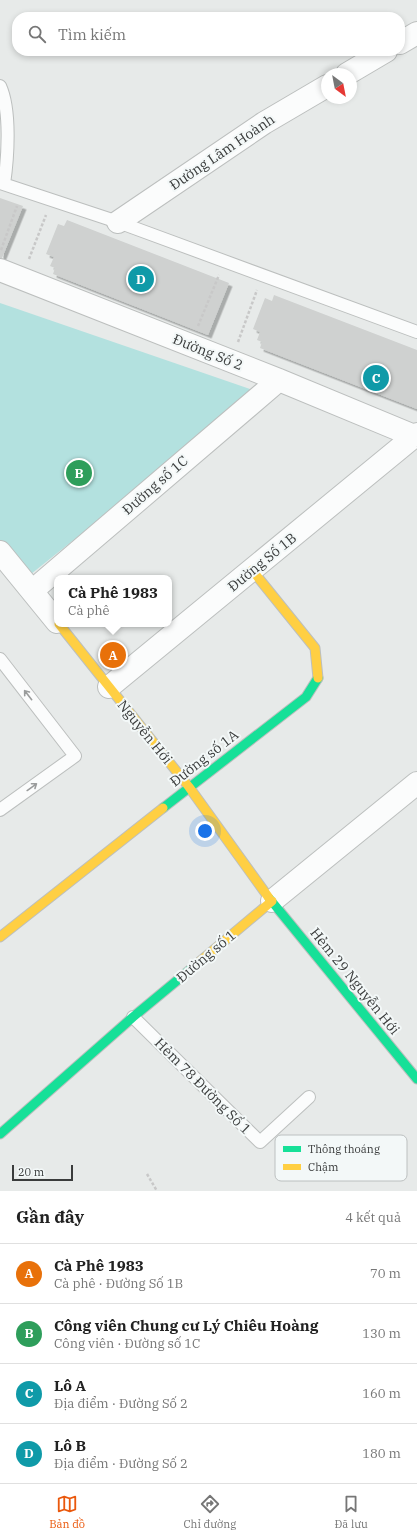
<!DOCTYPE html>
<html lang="vi">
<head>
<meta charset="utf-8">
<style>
	:root { --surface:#fff; --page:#f6f6f6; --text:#222; --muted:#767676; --line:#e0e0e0; --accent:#ea580c }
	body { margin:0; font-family:"IBM Plex Serif",serif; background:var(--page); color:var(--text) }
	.compass { position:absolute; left:321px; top:68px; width:36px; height:36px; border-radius:50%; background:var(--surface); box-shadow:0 2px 6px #0003; rotate:148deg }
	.scale { position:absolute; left:12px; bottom:10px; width:61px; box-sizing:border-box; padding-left:4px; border:2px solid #3a3c3c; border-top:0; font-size:11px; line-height:14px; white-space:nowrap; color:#3a3c3c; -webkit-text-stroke:3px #f3f8f8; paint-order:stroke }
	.you { position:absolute; left:205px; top:831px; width:14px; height:14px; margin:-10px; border:3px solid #fff; border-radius:50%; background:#1a73e8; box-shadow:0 0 0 6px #1a73e833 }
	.badge { display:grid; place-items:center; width:26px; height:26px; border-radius:50%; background:var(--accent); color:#fff; font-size:13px; font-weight:700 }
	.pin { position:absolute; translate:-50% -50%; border:2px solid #fff; box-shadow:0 1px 4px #0006 }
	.popup { position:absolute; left:54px; top:575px; width:118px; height:52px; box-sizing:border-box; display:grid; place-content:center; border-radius:8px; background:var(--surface); filter:drop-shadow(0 1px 3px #0005); font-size:13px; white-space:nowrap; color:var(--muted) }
	.popup b { font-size:15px; color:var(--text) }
	.popup::after { content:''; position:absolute; left:50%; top:100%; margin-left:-8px; border:8px solid transparent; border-top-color:var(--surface) }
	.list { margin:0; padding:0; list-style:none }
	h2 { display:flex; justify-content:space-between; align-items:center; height:52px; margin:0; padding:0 16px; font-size:17px }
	h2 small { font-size:13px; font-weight:400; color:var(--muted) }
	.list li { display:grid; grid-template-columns:26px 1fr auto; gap:12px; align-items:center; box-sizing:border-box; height:60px; padding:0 16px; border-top:1px solid var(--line) }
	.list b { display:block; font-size:15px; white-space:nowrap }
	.list p { margin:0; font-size:13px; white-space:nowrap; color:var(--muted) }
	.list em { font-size:13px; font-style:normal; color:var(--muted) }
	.icon { flex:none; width:22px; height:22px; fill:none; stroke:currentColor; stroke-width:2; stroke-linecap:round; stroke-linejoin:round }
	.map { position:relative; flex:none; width:417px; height:1191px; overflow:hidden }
	.search { position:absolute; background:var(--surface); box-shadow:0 2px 6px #0003; left:12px; right:12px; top:12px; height:44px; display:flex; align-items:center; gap:10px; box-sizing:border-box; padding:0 14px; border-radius:16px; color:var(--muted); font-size:15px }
	.sheet { height:292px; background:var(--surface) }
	nav { display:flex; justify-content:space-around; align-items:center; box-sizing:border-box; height:56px; border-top:1px solid var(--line); background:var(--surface); font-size:11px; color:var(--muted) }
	nav a { display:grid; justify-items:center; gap:2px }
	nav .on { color:var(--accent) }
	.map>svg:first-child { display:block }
	.green { fill:#b3e1df }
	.building { fill:#cfd1d0; filter:url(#shadow) }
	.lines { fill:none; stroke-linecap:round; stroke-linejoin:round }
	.lane-casing { stroke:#bcbfbe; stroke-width:14 }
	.street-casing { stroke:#bcbfbe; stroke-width:24 }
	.fast-casing { stroke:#bcbfbe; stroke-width:11 }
	.slow-casing { stroke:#bcbfbe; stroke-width:11 }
	.path { stroke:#c8c8c8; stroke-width:2.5; stroke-dasharray:3 2; stroke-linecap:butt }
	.lane { stroke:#fbfcfc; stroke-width:12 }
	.street { stroke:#fbfcfc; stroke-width:22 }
	.fast { stroke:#16e098; stroke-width:9 }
	.slow { stroke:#ffcf43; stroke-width:9 }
	.oneway { stroke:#9a9c9c }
	.labels { text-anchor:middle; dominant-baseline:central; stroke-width:4; stroke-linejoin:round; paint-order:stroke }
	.street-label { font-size:14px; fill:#3a3c3c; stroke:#f3f8f8 }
	.key { fill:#f3f8f8; stroke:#bcc0c0; stroke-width:1 }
	.key-label { font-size:11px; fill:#3a3c3c }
</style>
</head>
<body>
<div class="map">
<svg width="417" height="1191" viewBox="0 0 417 1191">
	<defs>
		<filter id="shadow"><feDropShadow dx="3.5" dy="3.5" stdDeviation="0" flood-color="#0004"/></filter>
	</defs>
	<rect width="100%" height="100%" fill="#e7eae9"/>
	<!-- green -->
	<path class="green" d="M0,303L250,389V399L31,574L0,546Z"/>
	<!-- building -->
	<path class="building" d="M0,198L23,206L2,258H0Z
		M67,220L229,283L208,335L53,274L55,268L50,266L54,257L46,254L58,224L64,226Z
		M274,295L417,350V409L260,348L262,342L257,340L260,332L253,329L265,298L272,301Z"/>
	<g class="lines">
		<defs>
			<path id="lane" d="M0,86C11,110 8,157 4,184
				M0,183L118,222L417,332
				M0,659L75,756L0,810
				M133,1017L260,1142L309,1097"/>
			<path id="street" d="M400,43L417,33
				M347,74L386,51
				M118,222L264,123L327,86
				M0,270L279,380L414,436
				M0,552L57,622
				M32,591L279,380
				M109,687L417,434
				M272,901L417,783"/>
			<path id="fast" d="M163,808L306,697L318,678
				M269,898L417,1079
				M0,1134L133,1017L197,964"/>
			<path id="slow" d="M252,570L315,648L318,678
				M59,624L189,787L269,898
				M0,937L163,808
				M197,964L272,901"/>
		</defs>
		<!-- lane casing -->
		<use href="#lane" class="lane-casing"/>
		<!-- street casing -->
		<use href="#street" class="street-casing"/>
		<!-- fast casing -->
		<use href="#fast" class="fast-casing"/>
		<!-- slow casing -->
		<use href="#slow" class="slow-casing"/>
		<!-- path -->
		<path class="path" d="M1,250L17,206
			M29,259L46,215
			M198,326L219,275
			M238,342L257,290
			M147,1174L157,1191"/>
		<!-- lane -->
		<use href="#lane" class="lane"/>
		<!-- street -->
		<use href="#street" class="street"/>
		<!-- fast -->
		<use href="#fast" class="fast"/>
		<!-- slow -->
		<use href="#slow" class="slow"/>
	</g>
	<!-- one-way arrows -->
	<defs><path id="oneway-shaft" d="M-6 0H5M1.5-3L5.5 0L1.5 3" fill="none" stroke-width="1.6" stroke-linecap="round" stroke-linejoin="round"/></defs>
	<g class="oneway">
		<use href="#oneway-shaft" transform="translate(28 695) rotate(-128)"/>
		<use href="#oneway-shaft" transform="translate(32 787) rotate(-36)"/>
	</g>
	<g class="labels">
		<!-- street labels -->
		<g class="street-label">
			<text transform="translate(222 152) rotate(-34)">Đường Lâm Hoành</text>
			<text transform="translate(208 352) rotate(22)">Đường Số 2</text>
			<text transform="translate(155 485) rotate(-41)">Đường số 1C</text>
			<text transform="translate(262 562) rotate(-39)">Đường Số 1B</text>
			<text transform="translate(145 732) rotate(51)">Nguyễn Hới</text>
			<text transform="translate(204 758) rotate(-38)">Đường số 1A</text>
			<text transform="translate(206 956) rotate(-40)">Đường số 1</text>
			<text transform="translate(355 981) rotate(51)">Hẻm 29 Nguyễn Hới</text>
			<text transform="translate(203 1086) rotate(45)">Hẻm 78 Đường Số 1</text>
		</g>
	</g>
	<!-- legend -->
	<rect x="275" y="1135" width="132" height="46" rx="6" class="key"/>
	<rect x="283" y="1146" width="18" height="6" fill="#16e098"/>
	<rect x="283" y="1164" width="18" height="6" fill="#ffcf43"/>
	<g class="key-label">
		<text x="308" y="1153">Thông thoáng</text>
		<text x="308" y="1171">Chậm</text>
	</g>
</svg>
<svg class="compass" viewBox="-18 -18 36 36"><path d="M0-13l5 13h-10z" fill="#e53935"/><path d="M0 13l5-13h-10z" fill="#767676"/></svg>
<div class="scale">20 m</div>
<div class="you"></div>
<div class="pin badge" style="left:113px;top:655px;background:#e8710a">A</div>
<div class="popup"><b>Cà Phê 1983</b>Cà phê</div>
<div class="pin badge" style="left:79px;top:473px;background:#2e9e5b">B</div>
<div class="pin badge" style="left:376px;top:378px;background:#0f9aa8">C</div>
<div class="pin badge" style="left:141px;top:279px;background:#0f9aa8">D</div>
<div class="search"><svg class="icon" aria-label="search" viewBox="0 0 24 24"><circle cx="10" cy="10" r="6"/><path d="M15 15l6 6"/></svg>Tìm kiếm</div>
</div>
<section class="sheet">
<h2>Gần đây<small>4 kết quả</small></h2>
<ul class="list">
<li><span class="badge" style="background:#e8710a">A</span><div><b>Cà Phê 1983</b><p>Cà phê · Đường Số 1B</p></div><em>70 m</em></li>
<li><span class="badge" style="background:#2e9e5b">B</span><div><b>Công viên Chung cư Lý Chiêu Hoàng</b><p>Công viên · Đường số 1C</p></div><em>130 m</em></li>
<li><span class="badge" style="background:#0f9aa8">C</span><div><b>Lô A</b><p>Địa điểm · Đường Số 2</p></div><em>160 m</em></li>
<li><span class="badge" style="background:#0f9aa8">D</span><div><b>Lô B</b><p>Địa điểm · Đường Số 2</p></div><em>180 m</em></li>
</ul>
</section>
<nav>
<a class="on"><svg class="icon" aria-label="map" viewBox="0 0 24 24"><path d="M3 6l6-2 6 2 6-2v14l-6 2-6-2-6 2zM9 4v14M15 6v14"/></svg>Bản đồ</a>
<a><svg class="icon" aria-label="directions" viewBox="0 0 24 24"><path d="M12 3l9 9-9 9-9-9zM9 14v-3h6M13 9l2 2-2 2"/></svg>Chỉ đường</a>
<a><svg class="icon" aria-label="saved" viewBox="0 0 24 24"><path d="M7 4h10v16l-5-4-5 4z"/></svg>Đã lưu</a>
</nav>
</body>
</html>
